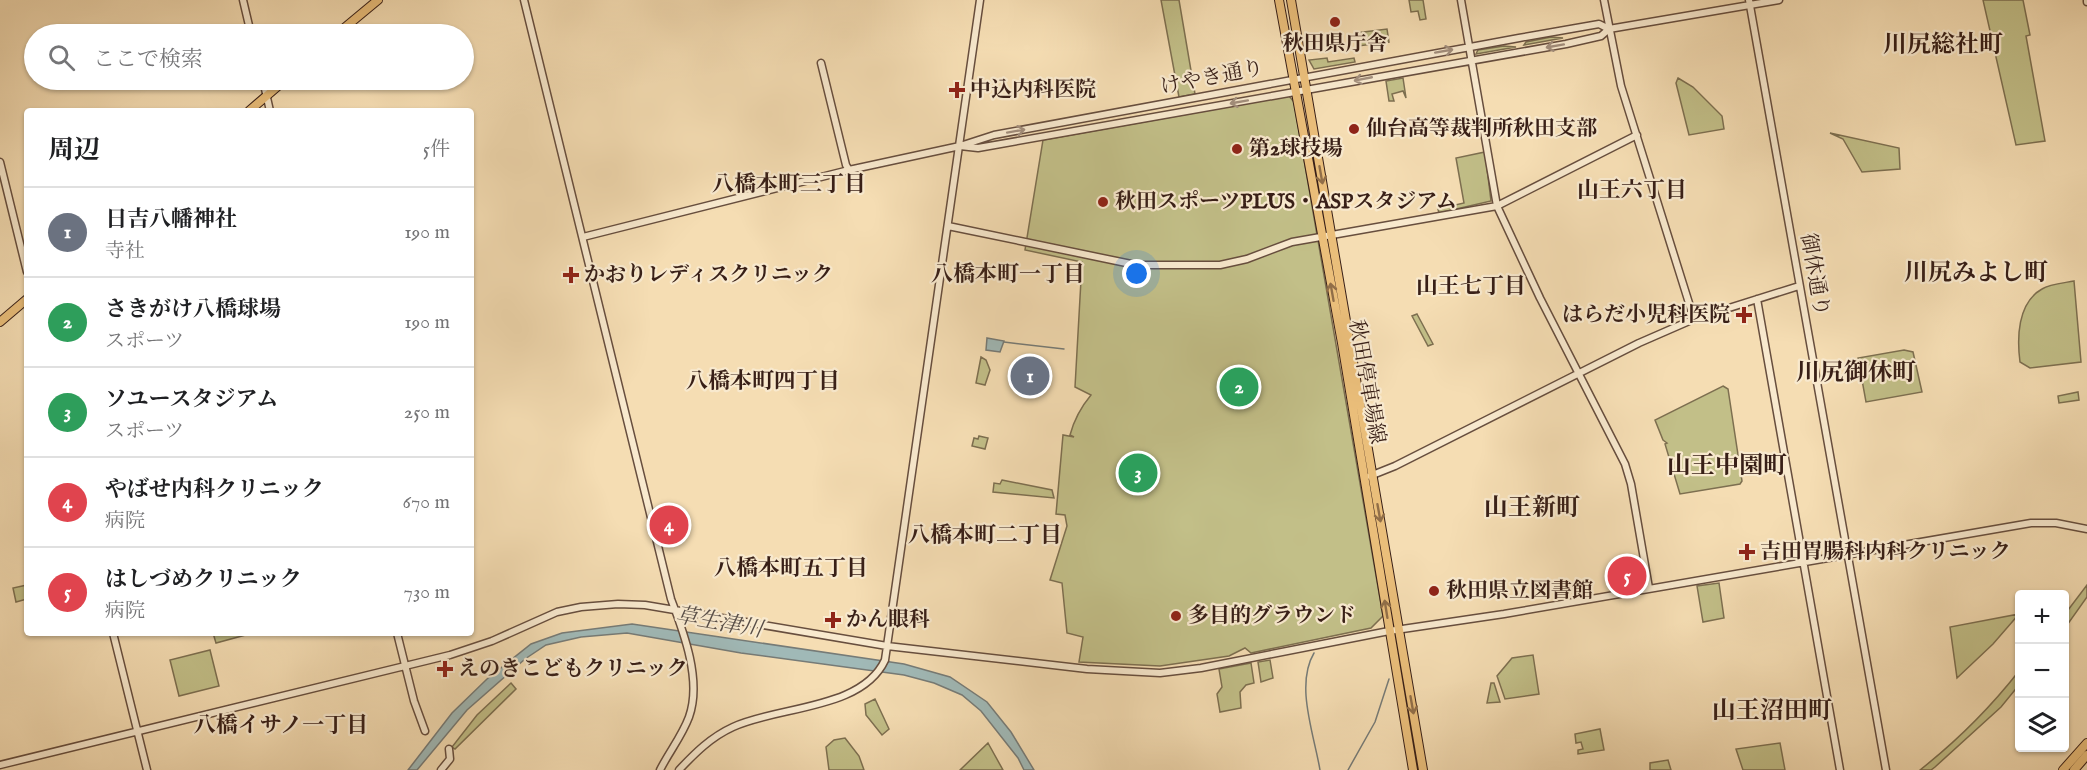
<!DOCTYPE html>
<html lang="ja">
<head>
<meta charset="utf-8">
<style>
	:root { --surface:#fff; --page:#f2f2f2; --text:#202124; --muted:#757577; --line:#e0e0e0; --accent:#8f2418 }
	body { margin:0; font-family:"IM FELL English","Noto Serif JP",serif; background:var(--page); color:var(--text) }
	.controls { position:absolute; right:18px; bottom:18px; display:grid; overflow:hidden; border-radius:6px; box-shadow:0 2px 4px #0004 }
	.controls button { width:54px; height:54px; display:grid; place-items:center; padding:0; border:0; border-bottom:2px solid var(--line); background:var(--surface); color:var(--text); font:30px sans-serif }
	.you { position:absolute; left:1137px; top:274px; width:21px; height:21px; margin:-15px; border:4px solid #fff; border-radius:50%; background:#1a73e8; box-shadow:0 0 0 9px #1a73e833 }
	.badge { display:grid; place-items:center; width:39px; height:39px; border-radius:50%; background:var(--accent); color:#fff; font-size:20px; font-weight:700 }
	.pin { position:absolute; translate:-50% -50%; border:3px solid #fff; box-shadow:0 2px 6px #0006 }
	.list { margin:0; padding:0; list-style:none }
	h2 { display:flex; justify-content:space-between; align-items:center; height:78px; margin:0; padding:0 24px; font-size:26px }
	h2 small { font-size:20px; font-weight:400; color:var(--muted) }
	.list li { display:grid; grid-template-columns:39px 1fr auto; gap:18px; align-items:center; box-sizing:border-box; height:90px; padding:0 24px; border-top:2px solid var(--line) }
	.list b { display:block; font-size:22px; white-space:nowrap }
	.list p { margin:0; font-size:20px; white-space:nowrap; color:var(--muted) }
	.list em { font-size:20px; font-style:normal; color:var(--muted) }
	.icon { flex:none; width:33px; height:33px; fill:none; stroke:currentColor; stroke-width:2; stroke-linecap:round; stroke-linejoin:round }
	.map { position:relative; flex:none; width:2087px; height:770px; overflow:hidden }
	.search { position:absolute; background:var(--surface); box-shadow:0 2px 4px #0004; left:24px; top:24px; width:450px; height:66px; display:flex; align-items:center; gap:15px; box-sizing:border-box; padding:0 21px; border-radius:33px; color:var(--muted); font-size:22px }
	.panel { position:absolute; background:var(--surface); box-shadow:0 2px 4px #0004; left:24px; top:108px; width:450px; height:528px; border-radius:6px }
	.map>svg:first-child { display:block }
	.green { fill:#c2bf88; stroke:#7d6f50; stroke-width:1.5 }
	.water { fill:#a0b9b7; stroke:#767b77; stroke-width:1.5 }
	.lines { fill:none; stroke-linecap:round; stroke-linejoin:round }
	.stream { stroke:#767b77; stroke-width:1.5 }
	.tertiary-casing { stroke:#674e3e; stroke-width:9 }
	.primary-casing { stroke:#381f17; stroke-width:10 }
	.trunk-casing { stroke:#381f17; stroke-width:10 }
	.tertiary { stroke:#f8e9ce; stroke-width:6 }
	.primary { stroke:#eabe7a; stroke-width:8 }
	.trunk { stroke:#eabe7a; stroke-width:8 }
	.oneway { stroke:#a28e7c }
	.oneway2 { stroke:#916e48 }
	.poi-dot { fill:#8f2418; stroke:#f8e9ce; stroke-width:2 }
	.labels { text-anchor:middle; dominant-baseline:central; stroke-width:4.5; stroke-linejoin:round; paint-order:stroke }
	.poi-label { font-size:21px; font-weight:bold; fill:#381f17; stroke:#f8e9ce; text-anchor:start }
	.street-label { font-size:21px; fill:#381f17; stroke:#f8e9ce }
	.neighbourhood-label { font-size:22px; font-weight:bold; fill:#381f17; stroke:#f8e9ce }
	.water-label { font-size:22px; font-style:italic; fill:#574d47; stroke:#f8e9ce }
	.quarter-label { font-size:24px; font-weight:bold; fill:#381f17; stroke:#f8e9ce }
</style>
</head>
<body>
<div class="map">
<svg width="2087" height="770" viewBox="0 0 2087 770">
	<rect width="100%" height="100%" fill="#f5ddb3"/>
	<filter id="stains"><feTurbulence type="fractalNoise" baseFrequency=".00333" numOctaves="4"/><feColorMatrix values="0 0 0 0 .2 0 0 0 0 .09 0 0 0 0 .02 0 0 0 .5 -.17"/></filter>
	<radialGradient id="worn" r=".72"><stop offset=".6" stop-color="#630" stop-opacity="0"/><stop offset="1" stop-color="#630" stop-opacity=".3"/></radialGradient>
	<!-- green -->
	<path class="green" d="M1161,0H1179L1195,94L1179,97Z
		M1409,0H1423L1426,19L1420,20L1418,11L1411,12Z
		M1983,0H2023L2030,35L2026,36L2045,141L2016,145Z
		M1387,29L1389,42L1358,46L1356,33Z
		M1551,37L1563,38L1524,45L1526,42Z
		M1504,46L1516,47L1476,54L1478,50Z
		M1327,58L1328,62L1354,58L1355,62L1314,69L1309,60Z
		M1403,78L1406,98L1403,91L1392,94L1394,101H1389L1386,81Z
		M1678,78L1693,87L1722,116L1724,129L1689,135L1676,83Z
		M1289,96L1294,102L1383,616L1371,628L1251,653L1245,648L1229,656L1160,666L1079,662L1083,637L1067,633L1062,583L1050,580L1067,526L1065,515L1056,514L1063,435L1074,437L1070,435C1074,420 1081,407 1091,395L1075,387L1082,262L1025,250L1043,140Z
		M1830,133L1899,148L1900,169L1862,172L1843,139Z
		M1485,152L1491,201L1439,213L1438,209L1464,203L1456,158Z
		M2074,281L2081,362L2030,368L2020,362C2017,339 2017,303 2042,289C2050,284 2064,283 2074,281Z
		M1417,314L1433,344L1428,346L1412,316Z
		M1904,350L1913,352L1922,392L1866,402L1858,358Z
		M981,357L986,360L990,370L985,385L976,383Z
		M1723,386L1728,389L1742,481L1740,484L1680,494L1665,444L1667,443L1663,440L1655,420Z
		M2078,392L2079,400L2059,403L2058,396Z
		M979,436L988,438L985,449L972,446L974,438L978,439Z
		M1002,480L1052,490L1054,498L993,492L994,483L1000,484Z
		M1719,583L1724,618L1703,622L1697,586Z
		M27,585V599L16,602L13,588Z
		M2087,585V597L2065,628V614Z
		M2019,614L1993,644L1957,678L1950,627Z
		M213,633H253L216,643Z
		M210,650L219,686L179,696L170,660Z
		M1533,655L1539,694L1505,699L1497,676L1512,658Z
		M1270,660L1273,678L1261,682L1258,662Z
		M1251,663L1254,683L1246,685L1240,692L1241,708L1220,712L1217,694L1222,687L1219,669Z
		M2019,671V685L2001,707L1935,767L1931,770H1920C1958,740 1990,708 2019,671Z
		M511,683L516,689L455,749L452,747L477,715Z
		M1491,683H1494L1500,702L1487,703Z
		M875,699L889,729L882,735L866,715L865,704Z
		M1600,729L1604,750L1578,754V750L1583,749L1581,742L1576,743L1575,734Z
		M845,738L859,756L864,770H829L826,747L834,740Z
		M988,743L1003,770H960Z
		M1780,743L1785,770H1743L1736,749Z
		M1668,760L1671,770H1650V763Z"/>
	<!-- water -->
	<path class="water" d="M987,338L1004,341L1000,352L986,350Z
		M632,624L904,664L950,677L987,702L1011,732L1034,770H1024L1018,758L981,711L962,695L934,683L904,675L741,653L627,633L581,637L546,645L525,659L467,710L417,770H408L452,713L487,679L531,644L562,633Z"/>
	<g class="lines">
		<!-- stream -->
		<path class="stream" d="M1004,342L1064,349
			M1314,653C1295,685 1314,734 1320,770
			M1348,770L1375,722L1389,679"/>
		<defs>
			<path id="tertiary" d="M243,0L251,34
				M524,0L671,599C684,633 702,681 689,717C682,736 669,752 660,770
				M1461,0L1497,206L1540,298L1625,464L1631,484L1649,588
				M1604,0L1621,86L1694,319
				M1749,0L1886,770
				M2087,0V2
				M821,63L846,165L849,170
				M263,80L270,111
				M960,146L978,148L1566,44L1601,36L1609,29
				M0,162L27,272
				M948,226L1136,265H1220L1247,259L1292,242L1497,206L1637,135
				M583,237L849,170L960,146L994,135L1519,38L1599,24L1609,29L1779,0
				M1757,299L1840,770
				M1370,476L1395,466L1639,343L1694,319L1799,286
				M113,633L147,770
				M397,633L414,701L425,731
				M0,765L450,655L492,641L557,612L581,607L618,604L645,605L887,646L1087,669L1160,673L1201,668L1389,631L1504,614L2031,523H2056L2087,529
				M441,770L450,759L449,749
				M679,770C695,753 711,737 733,727C778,706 862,710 885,660L980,0"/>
			<path id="primary" d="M1279,0L1342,343L1413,770
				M1291,0L1423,770
				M337,34L378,0
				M249,111L285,80
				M0,322L27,299"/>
			<path id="trunk" d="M2063,770L2087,743
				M2074,770L2087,755"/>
		</defs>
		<!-- tertiary casing -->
		<use href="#tertiary" class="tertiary-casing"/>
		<!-- primary casing -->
		<use href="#primary" class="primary-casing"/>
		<!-- trunk casing -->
		<use href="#trunk" class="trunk-casing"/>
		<!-- tertiary -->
		<use href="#tertiary" class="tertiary"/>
		<!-- primary -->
		<use href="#primary" class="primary"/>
		<!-- trunk -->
		<use href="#trunk" class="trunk"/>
	</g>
	<!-- one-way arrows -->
	<defs><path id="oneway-shaft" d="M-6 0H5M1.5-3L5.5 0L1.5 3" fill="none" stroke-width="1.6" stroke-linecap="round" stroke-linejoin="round" transform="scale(1.5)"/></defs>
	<g class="oneway">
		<use href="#oneway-shaft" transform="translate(1555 46) rotate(170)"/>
		<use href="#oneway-shaft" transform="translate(1444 51) rotate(-10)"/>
		<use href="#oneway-shaft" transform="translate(1363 79) rotate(169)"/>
		<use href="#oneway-shaft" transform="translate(1239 102) rotate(170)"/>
		<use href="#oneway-shaft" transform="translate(1016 131) rotate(-10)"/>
	</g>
	<g class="oneway2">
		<use href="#oneway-shaft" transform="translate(1321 175) rotate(80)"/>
		<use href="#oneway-shaft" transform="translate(1332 292) rotate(-100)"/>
		<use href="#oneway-shaft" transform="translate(1379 513) rotate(80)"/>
		<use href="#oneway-shaft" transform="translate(1386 609) rotate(-99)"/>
		<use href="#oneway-shaft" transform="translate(1412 705) rotate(80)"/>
	</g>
	<!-- markers -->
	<g class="poi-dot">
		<circle cx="1335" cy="22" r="6"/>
		<path d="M954 81h6v6h6v6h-6v6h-6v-6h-6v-6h6z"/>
		<circle cx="1354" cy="129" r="6"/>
		<circle cx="1237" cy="149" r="6"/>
		<circle cx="1103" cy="202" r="6"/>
		<path d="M568 266h6v6h6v6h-6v6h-6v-6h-6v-6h6z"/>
		<path d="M1741 306h6v6h6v6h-6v6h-6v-6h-6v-6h6z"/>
		<path d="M1744 543h6v6h6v6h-6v6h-6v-6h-6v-6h6z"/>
		<circle cx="1434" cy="591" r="6"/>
		<circle cx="1176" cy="616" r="6"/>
		<path d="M830 611h6v6h6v6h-6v6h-6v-6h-6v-6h6z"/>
		<path d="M442 660h6v6h6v6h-6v6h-6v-6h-6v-6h6z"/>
	</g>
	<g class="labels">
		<!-- poi labels -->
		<g class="poi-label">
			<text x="1335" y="44" text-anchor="middle">秋田県庁舎</text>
			<text x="970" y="90">中込内科医院</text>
			<text x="1366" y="129">仙台高等裁判所秋田支部</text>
			<text x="1249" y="149">第2球技場</text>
			<text x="1115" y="202">秋田スポーツPLUS・ASPスタジアム</text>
			<text x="584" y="275">かおりレディスクリニック</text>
			<text x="1730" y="315" text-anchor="end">はらだ小児科医院</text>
			<text x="1760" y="552">吉田胃腸科内科クリニック</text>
			<text x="1446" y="591">秋田県立図書館</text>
			<text x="1188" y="616">多目的グラウンド</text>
			<text x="846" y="620">かん眼科</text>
			<text x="458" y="669">えのきこどもクリニック</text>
		</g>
		<!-- street labels -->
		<g class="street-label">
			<text transform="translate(1212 78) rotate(-11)">けやき通り</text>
			<text transform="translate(1814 275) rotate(80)">御休通り</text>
			<text transform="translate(1366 382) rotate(80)">秋田停車場線</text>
		</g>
		<!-- neighbourhood labels -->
		<g class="neighbourhood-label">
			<text x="789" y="185">八橋本町三丁目</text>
			<text x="1632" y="191">山王六丁目</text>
			<text x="1008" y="275">八橋本町一丁目</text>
			<text x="1471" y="287">山王七丁目</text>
			<text x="763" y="382">八橋本町四丁目</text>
			<text x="985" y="536">八橋本町二丁目</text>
			<text x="791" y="569">八橋本町五丁目</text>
			<text x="281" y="726">八橋イサノ一丁目</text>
		</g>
		<!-- water labels -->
		<g class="water-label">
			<text transform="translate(719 623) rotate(10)">草生津川</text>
		</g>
		<!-- quarter labels -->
		<g class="quarter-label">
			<text x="1943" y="45">川尻総社町</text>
			<text x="1976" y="273">川尻みよし町</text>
			<text x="1856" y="373">川尻御休町</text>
			<text x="1727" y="466">山王中園町</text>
			<text x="1532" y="508">山王新町</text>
			<text x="1772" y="711">山王沼田町</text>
		</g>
	</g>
	<rect width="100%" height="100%" filter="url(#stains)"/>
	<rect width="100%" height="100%" fill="url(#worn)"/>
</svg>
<div class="controls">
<button>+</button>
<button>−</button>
<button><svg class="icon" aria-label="layers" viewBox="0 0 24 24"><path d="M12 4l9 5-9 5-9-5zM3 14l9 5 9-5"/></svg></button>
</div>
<div class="you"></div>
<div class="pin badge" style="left:1030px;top:376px;background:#6b7280">1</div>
<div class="pin badge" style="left:1239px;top:387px;background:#2e9e5b">2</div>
<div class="pin badge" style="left:1138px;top:473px;background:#2e9e5b">3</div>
<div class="pin badge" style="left:669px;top:525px;background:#e0444e">4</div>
<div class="pin badge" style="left:1627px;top:576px;background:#e0444e">5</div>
<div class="search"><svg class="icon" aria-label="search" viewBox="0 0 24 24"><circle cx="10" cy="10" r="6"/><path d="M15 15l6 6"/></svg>ここで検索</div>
<section class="panel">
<h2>周辺<small>5件</small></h2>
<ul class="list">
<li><span class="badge" style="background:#6b7280">1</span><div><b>日吉八幡神社</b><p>寺社</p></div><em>190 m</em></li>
<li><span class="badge" style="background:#2e9e5b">2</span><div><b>さきがけ八橋球場</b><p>スポーツ</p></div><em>190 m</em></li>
<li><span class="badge" style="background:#2e9e5b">3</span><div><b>ソユースタジアム</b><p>スポーツ</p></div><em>250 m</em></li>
<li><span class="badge" style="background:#e0444e">4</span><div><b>やばせ内科クリニック</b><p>病院</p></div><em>670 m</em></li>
<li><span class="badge" style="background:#e0444e">5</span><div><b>はしづめクリニック</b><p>病院</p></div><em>730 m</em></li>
</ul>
</section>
</div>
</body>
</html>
